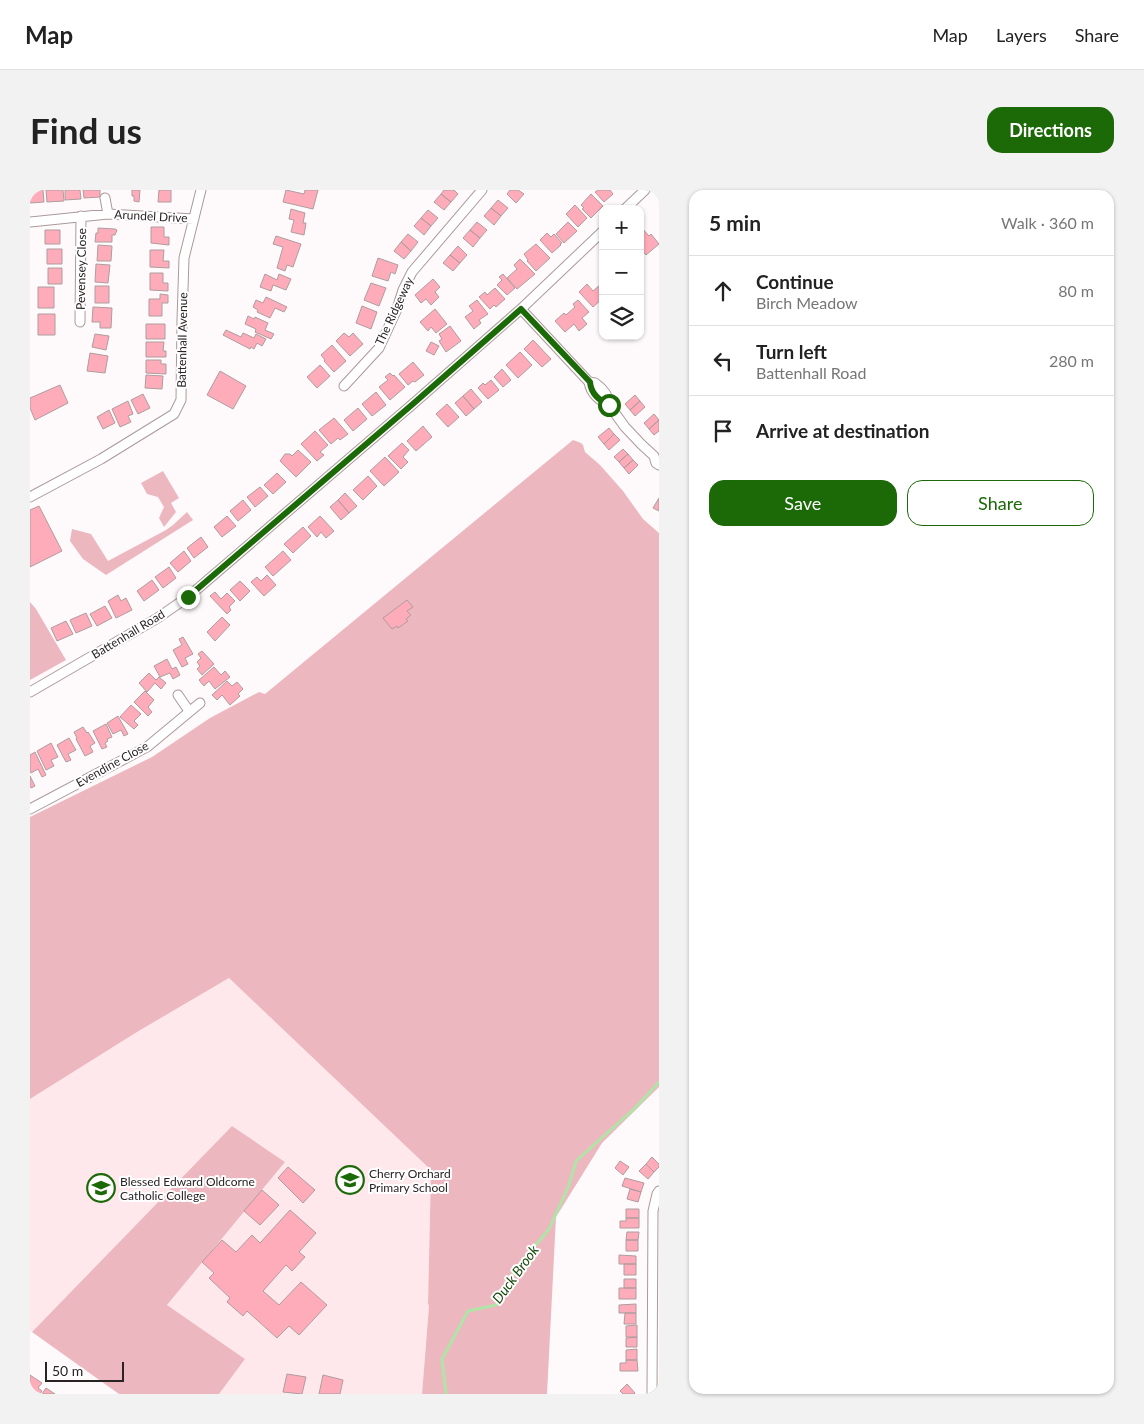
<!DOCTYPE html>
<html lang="en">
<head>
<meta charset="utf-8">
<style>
	:root { --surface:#fff; --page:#f2f2f2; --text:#222; --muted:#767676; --line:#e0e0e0; --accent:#1c6908 }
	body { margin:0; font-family:Lato,sans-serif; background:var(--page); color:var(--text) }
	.controls { position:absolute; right:15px; top:15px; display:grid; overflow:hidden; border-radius:10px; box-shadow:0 1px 4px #0004 }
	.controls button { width:45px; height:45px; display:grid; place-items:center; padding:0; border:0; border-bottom:1px solid var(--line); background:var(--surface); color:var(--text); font:25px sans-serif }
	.scale { position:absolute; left:15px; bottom:12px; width:79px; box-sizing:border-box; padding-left:5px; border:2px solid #2a2324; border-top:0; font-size:14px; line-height:18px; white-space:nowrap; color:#2a2324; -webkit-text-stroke:4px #fff; paint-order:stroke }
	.stop { position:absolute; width:15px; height:15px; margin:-11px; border:4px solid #1c6908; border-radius:50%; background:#fff }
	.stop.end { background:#1c6908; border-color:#fff; box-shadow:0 1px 5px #0008 }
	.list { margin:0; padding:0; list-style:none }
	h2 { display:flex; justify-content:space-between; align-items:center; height:65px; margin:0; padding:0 20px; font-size:21px }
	h2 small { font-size:16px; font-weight:400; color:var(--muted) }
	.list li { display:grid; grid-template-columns:32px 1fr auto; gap:15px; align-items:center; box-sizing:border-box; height:70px; padding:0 20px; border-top:1px solid var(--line) }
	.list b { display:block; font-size:19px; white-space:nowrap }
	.list p { margin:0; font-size:16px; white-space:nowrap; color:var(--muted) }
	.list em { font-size:16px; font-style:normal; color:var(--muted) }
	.actions { display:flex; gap:10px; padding:15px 20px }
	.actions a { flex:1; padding:11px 0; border:1px solid var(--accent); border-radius:15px; text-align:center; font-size:18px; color:var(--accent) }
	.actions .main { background:var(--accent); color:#fff }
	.icon { flex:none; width:28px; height:28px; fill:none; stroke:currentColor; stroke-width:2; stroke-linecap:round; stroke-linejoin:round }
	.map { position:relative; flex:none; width:629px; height:1204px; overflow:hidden; border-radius:15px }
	header { display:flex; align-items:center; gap:30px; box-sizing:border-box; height:70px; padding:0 25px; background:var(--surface); border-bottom:1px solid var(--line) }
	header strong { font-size:24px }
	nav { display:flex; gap:28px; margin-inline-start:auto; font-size:18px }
	.intro { display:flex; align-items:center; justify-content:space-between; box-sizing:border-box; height:120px; padding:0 30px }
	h1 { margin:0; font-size:35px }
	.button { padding:12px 22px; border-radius:15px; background:var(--accent); color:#fff; font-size:18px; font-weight:700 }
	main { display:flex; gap:30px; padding:0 30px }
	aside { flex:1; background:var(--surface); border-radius:15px; box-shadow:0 1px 4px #0004 }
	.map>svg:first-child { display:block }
	.built { fill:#ffe8eb }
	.green { fill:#edb7c0 }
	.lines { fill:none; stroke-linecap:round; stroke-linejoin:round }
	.stream { stroke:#b0e4a6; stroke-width:3 }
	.building { fill:#ffacba; stroke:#ae9c9e }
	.street-casing { stroke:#ab999b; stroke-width:11 }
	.street { stroke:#fff; stroke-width:9 }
	.route { stroke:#1c6908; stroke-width:6 }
	.labels { text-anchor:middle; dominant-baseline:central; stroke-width:4; stroke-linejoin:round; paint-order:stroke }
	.street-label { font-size:12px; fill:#2a2324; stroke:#fff }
	.poi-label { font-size:12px; fill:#2a2324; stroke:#fff; text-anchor:start }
	.water-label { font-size:14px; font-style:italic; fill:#17480c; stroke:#fff }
</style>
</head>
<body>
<header>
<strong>Map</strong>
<nav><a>Map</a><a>Layers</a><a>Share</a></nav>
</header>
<div class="intro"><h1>Find us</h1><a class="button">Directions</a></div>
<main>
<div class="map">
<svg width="629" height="1204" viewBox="0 0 629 1204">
	<rect width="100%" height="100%" fill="#fefafb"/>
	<!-- built -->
	<path class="built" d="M199,788L401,980L398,1113L399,1116L392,1204H189L215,1169L137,1115L255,972L202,936L2,1142L0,1140V909L107,842Z"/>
	<!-- green -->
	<path class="green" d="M543,250L551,253L553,255L555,262L570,275L593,301L613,329L629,343V897L572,953L526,1027L517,1204H392L399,1116L398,1114L401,980L199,788L107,842L0,909V627L122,567L180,528L229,502L235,504Z
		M133,281L149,308L141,313L146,322L134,337L129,328L134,317L128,307L117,304L111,293Z
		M157,322L163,330L76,385L53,369L40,351L42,339L61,344L78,371L136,340L143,335Z
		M0,412L6,419L36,470L0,490Z
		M202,936L255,972L137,1115L215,1169L189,1204H89L2,1142Z"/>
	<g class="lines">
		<!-- stream -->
		<path class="stream" d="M416,1204L412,1169L438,1121L466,1115L483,1083L519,1039L539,995L546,971L605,918L629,892"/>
	</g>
	<!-- building -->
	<path class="building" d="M0,0H13L14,12L0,13Z
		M16,0H33L34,11L17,12Z
		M35,0H50L51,9L35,10Z
		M53,0H70V7L54,8Z
		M102,0H110L109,12L104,11V6H102Z
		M129,0H141V12H128Z
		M256,0L274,4L275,0H288L283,19L253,12Z
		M414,0H424L428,4L421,12L411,4Z
		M480,0H488L494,4L486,13L477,4Z
		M568,0H580L583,4L574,12L565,2Z
		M411,4L421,12L414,20L404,12Z
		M561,4L573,16L561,28L552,19L554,18L551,15Z
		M468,10L478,18L471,26L461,18Z
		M545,15L557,28L548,37L536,24Z
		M461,18L471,26L464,35L454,26Z
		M261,19L275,23L273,33H276L274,45L261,42L264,30L259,29Z
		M398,20L408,28L401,36L391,28Z
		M391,28L401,36L394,45L384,36Z
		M447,32L457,40L450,48L440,40Z
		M538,32L547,41L534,53L526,44Z
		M610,36L619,46L621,44L629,54L616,65L610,58Z
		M121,37H134V47H139V55L121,53Z
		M68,38L85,39L87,40L85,45H82V52H65L66,43H68Z
		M15,40H30V54H15Z
		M440,40L450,48L443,57L433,48Z
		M517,43L521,47L524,44L532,53L530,54L531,55L522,63L510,50Z
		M378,44L388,52L381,61L371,52Z
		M246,46L271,54L263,77L257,75L255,81L247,78L253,57L243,54Z
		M371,52L381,61L374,69L364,61Z
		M506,54L520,68L506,81L497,71L498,70L494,64Z
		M68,55L82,56L81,71H67Z
		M428,56L437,65L430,73L420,65Z
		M17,59H32V74H17Z
		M120,60H134L133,71H139V78L120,77Z
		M420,65L430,73L423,81L413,73Z
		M348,68L368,75L365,84L361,82L358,91L342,86Z
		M490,69L505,84L487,99L477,88L487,79L484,75Z
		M66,74L80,75L78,93L65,92Z
		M18,78H32V94H18Z
		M120,83H133V93H138V101L120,100Z
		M235,84L247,90L249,84L261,89L256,100L243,95L241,101L230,97Z
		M473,84L485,98L477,105L467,95L472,90L469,87Z
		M403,89L410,97L405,102L409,107L401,115L396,109L391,113L385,105Z
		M341,93L356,98L349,116L334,110Z
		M557,94L563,101L570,95L573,98V108L563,117L549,102Z
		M65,96H79V113H65Z
		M8,97H24V118H8Z
		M465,98L475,109L466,117L464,115L460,119L449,107L455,102L457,105Z
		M130,104L138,105V113H132V126H119V109H130Z
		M236,107L257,117L254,122L245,118L240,128L227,122L228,120L223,117L226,110L233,113Z
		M447,110L458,124L449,130L451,133L444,139L435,127L443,121L439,116Z
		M548,110L559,122L552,128L557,134L549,141L544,134L535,142L525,131L534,123L536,125L545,117L543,114Z
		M332,116L347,122L341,139L326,133Z
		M63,117L82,118L81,138H70V132H62Z
		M405,119L417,134L406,143L401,137L398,141L390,132Z
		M8,124H25V145H8Z
		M218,126L224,129L225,127L238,133L235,140L244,144L241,149L225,142L226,139L215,134Z
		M116,134H135V149H116Z
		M420,136L431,151L416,162L409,151L412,149L409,144Z
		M196,140L211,147L213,143L224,148L226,144L236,149L232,156L227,153L224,159L221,157L220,159L193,145Z
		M314,143L319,147L323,143L333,154L320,166L306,151Z
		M65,144L79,146L76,160L62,157Z
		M503,150L521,169L512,177L494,159Z
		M116,152H134L133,161H136V167H116Z
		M401,152L409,156L404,165L396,161Z
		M302,155L316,171L304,182L294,171L295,170L291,165Z
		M490,162L502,175L488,188L476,175Z
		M60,163L78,166L75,183L57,181Z
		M116,170H131V174H136V184L116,183Z
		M383,172L394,185L385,192L383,191L378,195L369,184Z
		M290,175L300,186L287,198L277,187Z
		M472,179L481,190L473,197L464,187Z
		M190,181L216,196L203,219L177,205Z
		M360,183L363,186L364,185L375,197L360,210L349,197L358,190L355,187Z
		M116,185L133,186L132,199L115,198Z
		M461,190L469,200L458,209L448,198L453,193L455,195Z
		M30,195L38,213L5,230L0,218V208Z
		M441,199L452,212L444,219L433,206Z
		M346,202L356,215L342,226L332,214Z
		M113,204L120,218L108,224L101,210Z
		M605,205L610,211L600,220L595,214Z
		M433,206L444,219L436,226L425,213Z
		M98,211L103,224L98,226L101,232L90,237L82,219Z
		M610,211L615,217L605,226L600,220Z
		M417,214L429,227L418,237L406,224Z
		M328,218L337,229L323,241L314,230Z
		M79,220L85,233L73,239L67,227Z
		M624,224L629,230L619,239L614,233Z
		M304,228L318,244L310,250L308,248L301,254L289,240Z
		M629,230V241L624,245L619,239Z
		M393,236L402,247L386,261L377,251Z
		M579,238L584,244L574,254L568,247Z
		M285,241L298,255L290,262L294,265L287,271L271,254Z
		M584,244L590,250L579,260L574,254Z
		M372,253L379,260L373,267L378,272L371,279L358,266Z
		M593,259L598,264L589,272L584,267Z
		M268,260L281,272L266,287L250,271L255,264H260L262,266Z
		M598,264L603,270L594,278L589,272Z
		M355,267L369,282L354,296L340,281Z
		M603,270L608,275L599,284L594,278Z
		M247,283L256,292L243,304L234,295Z
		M338,286L347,296L333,310L323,300Z
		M230,297L238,306L225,317L217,307Z
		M315,303L327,316L319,323L308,310Z
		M629,308V321L623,318Z
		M213,310L221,320L208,331L200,321Z
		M308,310L319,323L311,330L300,317Z
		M9,316L32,361L0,377V320Z
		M197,326L206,336L192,347L184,337Z
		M290,326L304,341L296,348L291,342L287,347L278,337Z
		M273,337L281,346L263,363L254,354Z
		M171,347L178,357L164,368L157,358Z
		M154,361L161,371L148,382L140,373Z
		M253,361L261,370L243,386L235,377Z
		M139,377L146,388L133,398L125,387Z
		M237,385L246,395L234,406L221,392L227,387L231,391Z
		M122,390L129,400L114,411L107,401Z
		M210,391L220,401L210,411L200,400Z
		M185,402L191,409L197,403L205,411L199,417L201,420L197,424L180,406Z
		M88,405L91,411L96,408L102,420L86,428L78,411Z
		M377,410L383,417L377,421L381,425L376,429L378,431L368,438L367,436L362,439L353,428Z
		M75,416L82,428L67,436L60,424Z
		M56,423L62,436L46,443L40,430Z
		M192,427L200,435L185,451L177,442Z
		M36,431L43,444L27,451L21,438Z
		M153,447L163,464L155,468L158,474L152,477L143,460L152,455L149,449Z
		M172,461L184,474L172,485L167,479L170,476L167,472L171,468L168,464Z
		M137,469L142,479L146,477L150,485L143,489L140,483L130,487L124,476Z
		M184,477L191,485L195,481L200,487L185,499L179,491L174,496L169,490Z
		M119,483L126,490L129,487L136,493L131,499L125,493L117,502L109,493Z
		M197,491L202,496L207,492L213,499L208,504L210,506L200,515L192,505L187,510L182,505Z
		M115,501L124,510L118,517L122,522L118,526L104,512Z
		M101,515L111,524L104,531L108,535L104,539L90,527Z
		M88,526L98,544L94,546L91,540L83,544L77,533Z
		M76,534L82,547L77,549L78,551L75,553L77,557L72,559L63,541Z
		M53,537L57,543L58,542L65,553L60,556L63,562L55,566L46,549L47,548L44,542Z
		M39,548L46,560L38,564L41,570L36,572L27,555Z
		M21,553L28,567L21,570L24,576L16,580L7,561Z
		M5,562L16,585L12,587L8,579L1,583L0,581V565Z
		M0,586L5,596L1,598L0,596Z
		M622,967L629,974V977L624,982L616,974Z
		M590,971L599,977L593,985L585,978Z
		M616,974L624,982L618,989L609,981Z
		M258,977L285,1000L273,1013L248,988Z
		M595,988L614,993L611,1002L592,996Z
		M600,999L611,1002L608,1012L597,1009Z
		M232,1000L249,1015L230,1035L214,1021Z
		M596,1019H609V1028H596Z
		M260,1020L286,1043L269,1062L275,1067L262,1081L256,1075L233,1101L249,1115L271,1092L297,1115L269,1145L259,1136L247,1148L217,1121L213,1126L197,1112L200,1108L179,1088L184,1083L172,1072L192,1050L206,1062L222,1045L230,1053Z
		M596,1028H609V1038H590V1031H596Z
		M597,1042H609L608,1050H596Z
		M596,1050H608V1061H596Z
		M589,1065L606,1066V1074H589Z
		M594,1074H606V1085H594Z
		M594,1089H606V1098H594Z
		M589,1098H606V1109H589Z
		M606,1114V1123H589V1115Z
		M595,1123H606V1134H594Z
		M607,1135V1147H596V1136Z
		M607,1147V1157H596V1148Z
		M607,1159V1170H596V1160Z
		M596,1170H607L608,1181H590V1173H596Z
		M257,1184L276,1187L272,1204L253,1202Z
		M0,1185L12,1193L8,1198L12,1201L10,1204H0Z
		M293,1185L313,1190L310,1204H289Z
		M597,1194L605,1203L604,1204H593L590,1201Z
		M16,1198L25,1204H12Z"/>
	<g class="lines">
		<defs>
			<path id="street" d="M75,8L78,24
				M595,19L615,0
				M0,32L78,24L164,29
				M491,119L559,192L565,193L571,198L576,204L579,215L595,237L611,254L624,266L626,273L629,275
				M50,132L51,26
				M559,192C561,204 569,210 579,215
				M314,196L349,158L367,119L373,100L382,82L452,0
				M0,307L71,269L144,224L151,210L152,130L154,68L171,0
				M0,502L126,429L158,407L384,213L491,119L573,41
				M148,505L159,521
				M0,619L117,557L170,513
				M622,1204L623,1021L627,1004L629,1001"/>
		</defs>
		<!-- street casing -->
		<use href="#street" class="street-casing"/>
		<!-- street -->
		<use href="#street" class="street"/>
	</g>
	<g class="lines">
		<!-- route -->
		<path class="route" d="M158,407L384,213L491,119L560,192C561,204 569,210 579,215"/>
	</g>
	<!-- icons -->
	<defs>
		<symbol id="school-ring" viewBox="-11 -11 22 22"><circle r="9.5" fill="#fff" stroke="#1c6908" stroke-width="1.5"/><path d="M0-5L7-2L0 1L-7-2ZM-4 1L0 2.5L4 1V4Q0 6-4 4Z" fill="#1c6908"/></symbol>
	</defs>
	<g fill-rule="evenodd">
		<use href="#school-ring" x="304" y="974" width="32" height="32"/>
		<use href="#school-ring" x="55" y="982" width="32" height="32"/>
	</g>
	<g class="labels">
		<!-- street labels -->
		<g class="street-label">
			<text transform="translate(121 26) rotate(3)">Arundel Drive</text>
			<text transform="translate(51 79) rotate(-89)">Pevensey Close</text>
			<text transform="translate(364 121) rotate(-65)">The Ridgeway</text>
			<text transform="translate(152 150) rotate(-89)">Battenhall Avenue</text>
			<text transform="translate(98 444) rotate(-31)">Battenhall Road</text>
			<text transform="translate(82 574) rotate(-29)">Evendine Close</text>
		</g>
		<!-- poi labels -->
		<g class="poi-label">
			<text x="339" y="983">Cherry Orchard<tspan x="339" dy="14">Primary School</tspan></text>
			<text x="90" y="991">Blessed Edward Oldcorne<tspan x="90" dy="14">Catholic College</tspan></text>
		</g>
		<!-- water labels -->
		<g class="water-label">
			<text transform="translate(485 1084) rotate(-54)">Duck Brook</text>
		</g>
	</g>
</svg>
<div class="controls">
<button>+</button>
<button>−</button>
<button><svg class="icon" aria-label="layers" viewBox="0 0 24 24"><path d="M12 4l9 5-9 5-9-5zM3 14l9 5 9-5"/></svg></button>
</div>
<div class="scale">50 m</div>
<div class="stop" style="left:579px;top:215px"></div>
<div class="stop end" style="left:158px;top:407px"></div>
</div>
<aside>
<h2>5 min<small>Walk · 360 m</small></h2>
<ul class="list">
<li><svg class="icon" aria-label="ahead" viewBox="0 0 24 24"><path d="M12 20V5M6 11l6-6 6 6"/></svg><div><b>Continue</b><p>Birch Meadow</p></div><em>80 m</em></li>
<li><svg class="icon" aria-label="left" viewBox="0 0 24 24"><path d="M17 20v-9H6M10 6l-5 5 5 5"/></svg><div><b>Turn left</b><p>Battenhall Road</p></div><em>280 m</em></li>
<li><svg class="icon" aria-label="arrive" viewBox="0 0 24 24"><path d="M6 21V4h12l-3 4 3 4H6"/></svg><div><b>Arrive at destination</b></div></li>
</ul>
<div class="actions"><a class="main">Save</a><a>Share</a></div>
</aside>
</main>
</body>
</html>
